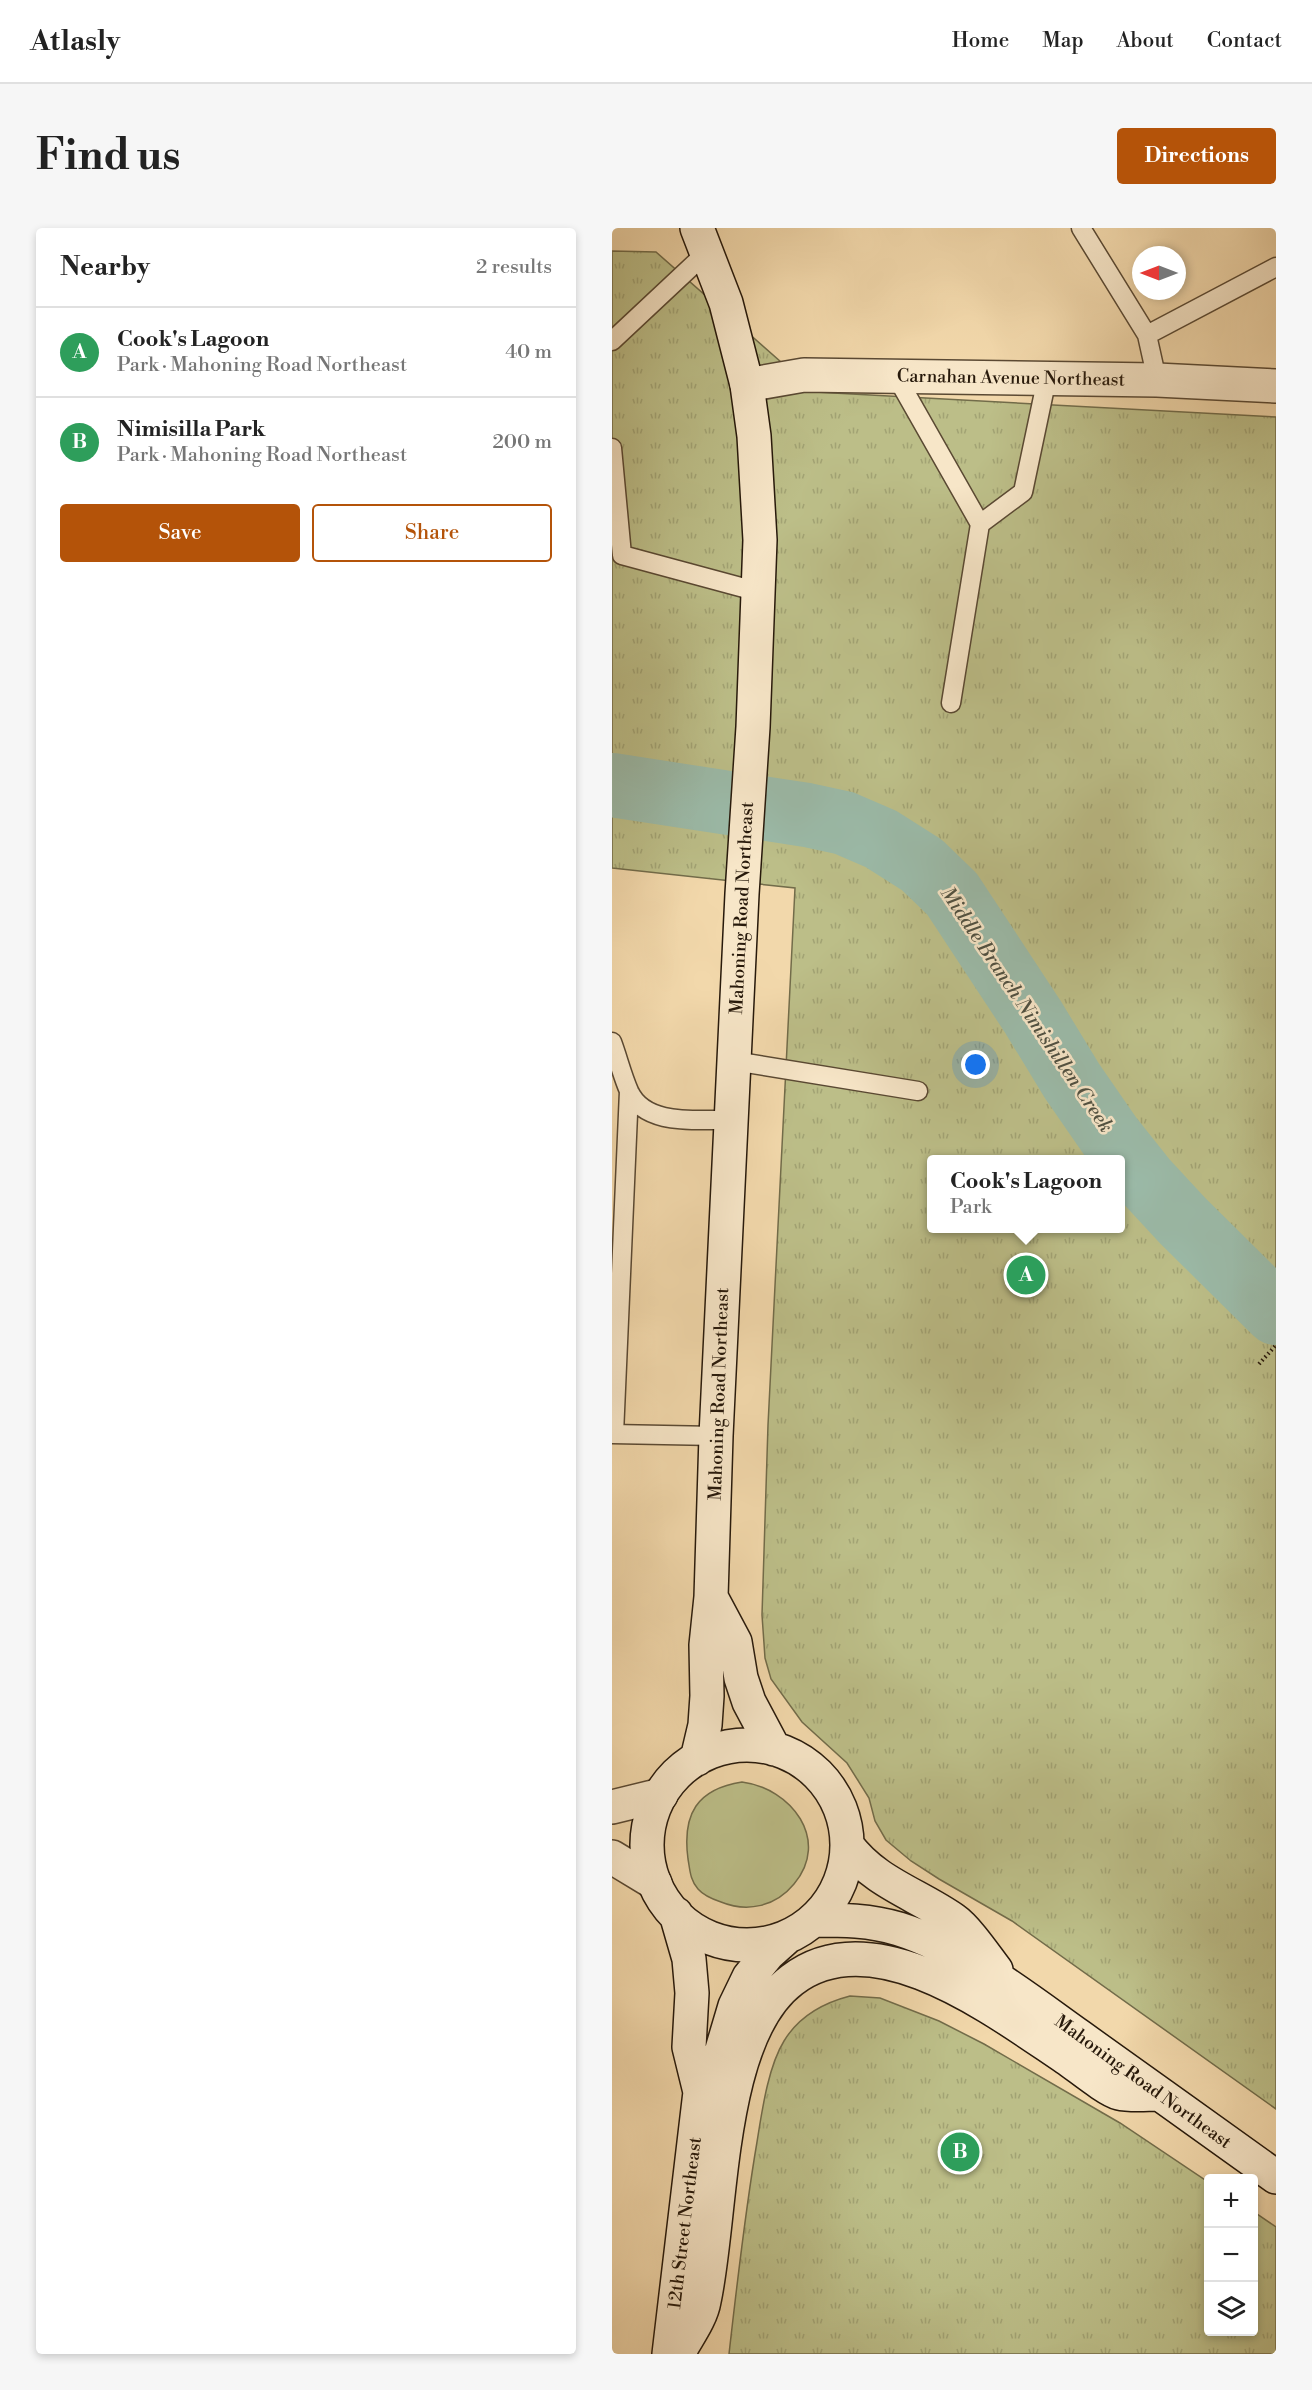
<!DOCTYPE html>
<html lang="en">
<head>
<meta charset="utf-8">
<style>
	:root { --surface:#fff; --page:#f6f6f6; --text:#222; --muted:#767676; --line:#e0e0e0; --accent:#b45309 }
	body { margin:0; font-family:"Libre Bodoni",serif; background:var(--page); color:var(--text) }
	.controls { position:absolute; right:18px; bottom:18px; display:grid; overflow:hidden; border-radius:6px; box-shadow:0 3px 9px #0003 }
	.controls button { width:54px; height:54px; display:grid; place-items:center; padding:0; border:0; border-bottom:2px solid var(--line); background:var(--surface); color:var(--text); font:30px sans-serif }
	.compass { position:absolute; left:520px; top:18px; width:54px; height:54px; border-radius:50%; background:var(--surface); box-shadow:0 3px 9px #0003; rotate:270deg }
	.you { position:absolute; left:364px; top:837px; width:21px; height:21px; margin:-15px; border:4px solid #fff; border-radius:50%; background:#1a73e8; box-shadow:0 0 0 9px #1a73e833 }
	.badge { display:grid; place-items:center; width:39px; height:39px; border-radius:50%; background:var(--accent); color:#fff; font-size:20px; font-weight:700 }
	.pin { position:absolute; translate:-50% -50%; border:3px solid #fff; box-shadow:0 2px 6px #0006 }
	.popup { position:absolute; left:315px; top:927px; width:198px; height:78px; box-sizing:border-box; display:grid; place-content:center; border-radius:6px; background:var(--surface); filter:drop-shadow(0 2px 4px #0005); font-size:20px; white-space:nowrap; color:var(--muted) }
	.popup b { font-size:22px; color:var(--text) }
	.popup::after { content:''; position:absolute; left:50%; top:100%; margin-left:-12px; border:12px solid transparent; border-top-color:var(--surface) }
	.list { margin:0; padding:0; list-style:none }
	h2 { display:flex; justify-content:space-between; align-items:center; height:78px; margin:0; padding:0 24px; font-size:26px }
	h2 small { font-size:20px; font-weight:400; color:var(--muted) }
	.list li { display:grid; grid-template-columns:39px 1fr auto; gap:18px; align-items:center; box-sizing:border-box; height:90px; padding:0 24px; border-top:2px solid var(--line) }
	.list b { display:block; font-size:22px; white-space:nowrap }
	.list p { margin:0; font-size:20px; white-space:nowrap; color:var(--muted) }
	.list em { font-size:20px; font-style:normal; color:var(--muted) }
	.actions { display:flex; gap:12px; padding:18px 24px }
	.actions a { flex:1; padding:14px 0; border:2px solid var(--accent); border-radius:6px; text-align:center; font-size:21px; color:var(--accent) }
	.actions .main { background:var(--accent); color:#fff }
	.icon { flex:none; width:33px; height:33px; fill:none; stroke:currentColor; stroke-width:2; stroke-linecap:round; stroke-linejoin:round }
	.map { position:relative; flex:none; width:664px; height:2126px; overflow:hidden; border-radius:6px }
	header { display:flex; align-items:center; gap:36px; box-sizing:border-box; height:84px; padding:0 30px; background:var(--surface); border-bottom:2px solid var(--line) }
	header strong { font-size:28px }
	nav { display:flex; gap:33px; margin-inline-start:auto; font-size:21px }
	.intro { display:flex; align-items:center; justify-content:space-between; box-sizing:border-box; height:144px; padding:0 36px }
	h1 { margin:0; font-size:42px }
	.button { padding:15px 27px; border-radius:6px; background:var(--accent); color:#fff; font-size:21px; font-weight:700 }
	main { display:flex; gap:36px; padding:0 36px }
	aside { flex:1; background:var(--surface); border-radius:6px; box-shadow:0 3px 9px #0003 }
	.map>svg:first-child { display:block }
	.grass { fill:#bcbe88; stroke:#726c4a; stroke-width:1.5 }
	.park { fill:url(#park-tufts); stroke:#726c4a; stroke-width:1.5; fill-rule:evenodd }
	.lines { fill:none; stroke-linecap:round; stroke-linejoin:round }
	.river { stroke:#9bbaa8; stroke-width:64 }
	.service-casing { stroke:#5a4933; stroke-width:21 }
	.minor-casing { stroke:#5a4933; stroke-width:36 }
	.tertiary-casing { stroke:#5a4933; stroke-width:36 }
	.secondary-casing { stroke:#27190b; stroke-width:36 }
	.path { stroke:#27190b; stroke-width:4; stroke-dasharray:1.5 3; stroke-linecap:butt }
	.service { stroke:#f7e6c8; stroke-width:18 }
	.minor { stroke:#f7e6c8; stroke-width:33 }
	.tertiary { stroke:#f7e6c8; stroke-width:33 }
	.secondary { stroke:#f7e6c8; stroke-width:33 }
	.labels { text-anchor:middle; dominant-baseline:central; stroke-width:5; stroke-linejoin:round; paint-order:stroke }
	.street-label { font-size:18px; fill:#27190b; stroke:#f7e6c8 }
	.water-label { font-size:20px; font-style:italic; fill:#505142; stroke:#f7e6c8 }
</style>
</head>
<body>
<header>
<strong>Atlasly</strong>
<nav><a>Home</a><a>Map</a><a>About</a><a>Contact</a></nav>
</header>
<div class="intro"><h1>Find us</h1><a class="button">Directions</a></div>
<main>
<aside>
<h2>Nearby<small>2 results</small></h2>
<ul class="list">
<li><span class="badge" style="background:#2e9e5b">A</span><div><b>Cook's Lagoon</b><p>Park · Mahoning Road Northeast</p></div><em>40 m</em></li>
<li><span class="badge" style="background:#2e9e5b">B</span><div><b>Nimisilla Park</b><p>Park · Mahoning Road Northeast</p></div><em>200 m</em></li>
</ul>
<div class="actions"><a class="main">Save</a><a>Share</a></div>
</aside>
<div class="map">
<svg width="664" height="2126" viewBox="0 0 664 2126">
	<defs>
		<pattern id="park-tufts" width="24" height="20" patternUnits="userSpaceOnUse" patternTransform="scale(1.5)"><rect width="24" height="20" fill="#bcbe88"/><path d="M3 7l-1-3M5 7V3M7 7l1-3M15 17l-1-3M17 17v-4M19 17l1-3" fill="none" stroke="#a2a374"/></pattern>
	</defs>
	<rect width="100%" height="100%" fill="#f2d8ab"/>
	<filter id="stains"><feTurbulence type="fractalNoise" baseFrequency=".00333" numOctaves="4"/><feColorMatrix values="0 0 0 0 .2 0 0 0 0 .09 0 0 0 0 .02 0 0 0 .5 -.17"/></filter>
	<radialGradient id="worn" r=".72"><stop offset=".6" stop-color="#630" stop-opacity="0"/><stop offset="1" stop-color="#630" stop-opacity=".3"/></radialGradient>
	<!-- grass -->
	<path class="grass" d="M130,1554C179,1560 219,1612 182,1656C164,1678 136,1685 109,1674C100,1671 92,1668 86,1661C78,1652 78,1642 76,1631C70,1586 85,1561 130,1554Z"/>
	<!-- park -->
	<path class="park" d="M0,23L44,24L203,164L664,189V1881L400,1693L327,1651L299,1633L274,1612L263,1593L257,1570L235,1535L190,1494L159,1451L153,1430L150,1387L156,1197L183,660L0,640ZM320,932H508V1000H320Z
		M238,1768L268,1770L327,1793L372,1816L508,1895L596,1954V2104H642V1984L664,1999V2126H117C125,2055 133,1984 145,1914C150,1883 156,1839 172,1813C187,1788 211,1775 238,1768Z"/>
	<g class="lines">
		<!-- river -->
		<path class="river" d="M0,557L195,587L232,595L269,611L310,637L340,666L421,789L460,853L498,908L533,952L571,993L664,1085"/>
		<defs>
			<path id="service" d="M469,0L535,107L545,152
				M535,107L664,39
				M0,113L95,24
				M284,148L368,296L339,475
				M0,220L10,327L147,364
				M368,296L411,264L435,150
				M0,814C6,830 10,847 17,863C33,899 86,891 118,892
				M122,833L306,863
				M0,1206L104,1208
				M2,1206L17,863"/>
			<path id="minor" d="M135,157L192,147L545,152L664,158"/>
			<path id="tertiary" d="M0,1579L49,1567
				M0,1629L43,1655"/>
			<path id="secondary" d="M85,0L114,75L135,157L142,208L148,312L141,499L130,666L104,1208L99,1369L94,1417L95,1468L93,1497L85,1531
				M99,1369L123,1414L129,1450L137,1474L162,1521
				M35 1617a100 100 0 1 1 200 0a100 100 0 1 1-200 0Z
				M235,1617C263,1655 305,1666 342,1692C355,1701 374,1729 384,1742
				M201,1692C230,1692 258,1692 287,1701C353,1722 411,1768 467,1808C533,1855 598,1902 664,1949
				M88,1864L109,1825L123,1778L137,1749L156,1726L175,1709
				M57,2126L88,1864L77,1819L80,1765L77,1731L64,1686
				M66,2126C74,2110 89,2091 92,2073C111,1986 104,1809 180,1752C262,1689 385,1784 454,1830C466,1838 495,1862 507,1865C519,1868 535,1866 548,1866"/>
		</defs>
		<!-- service casing -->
		<use href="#service" class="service-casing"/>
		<!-- minor casing -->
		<use href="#minor" class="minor-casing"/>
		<!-- tertiary casing -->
		<use href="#tertiary" class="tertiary-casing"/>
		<!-- secondary casing -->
		<use href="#secondary" class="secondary-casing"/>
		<!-- path -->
		<path class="path" d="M647,1136L664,1117"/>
		<!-- service -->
		<use href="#service" class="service"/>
		<!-- minor -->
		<use href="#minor" class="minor"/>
		<!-- tertiary -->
		<use href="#tertiary" class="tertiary"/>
		<!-- secondary -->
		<use href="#secondary" class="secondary"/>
	</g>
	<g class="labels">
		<!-- street labels -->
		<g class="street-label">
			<text transform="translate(399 150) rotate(1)">Carnahan Avenue Northeast</text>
			<text transform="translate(130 680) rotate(-87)">Mahoning Road Northeast</text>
			<text transform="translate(107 1166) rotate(-88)">Mahoning Road Northeast</text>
			<text transform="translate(531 1854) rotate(36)">Mahoning Road Northeast</text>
			<text transform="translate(73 1995) rotate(-83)">12th Street Northeast</text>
		</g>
		<!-- water labels -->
		<g class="water-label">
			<text transform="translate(414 782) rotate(56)">Middle Branch Nimishillen Creek</text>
		</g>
	</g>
	<rect width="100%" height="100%" filter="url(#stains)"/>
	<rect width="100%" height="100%" fill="url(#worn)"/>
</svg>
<div class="controls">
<button>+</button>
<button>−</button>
<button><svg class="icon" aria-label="layers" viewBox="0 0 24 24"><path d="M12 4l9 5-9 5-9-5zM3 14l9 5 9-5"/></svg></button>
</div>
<svg class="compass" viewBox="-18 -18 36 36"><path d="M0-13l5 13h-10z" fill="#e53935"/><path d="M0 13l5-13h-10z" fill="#767676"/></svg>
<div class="you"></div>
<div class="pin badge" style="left:414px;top:1047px;background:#2e9e5b">A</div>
<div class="popup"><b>Cook's Lagoon</b>Park</div>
<div class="pin badge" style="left:348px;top:1924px;background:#2e9e5b">B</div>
</div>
</main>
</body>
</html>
